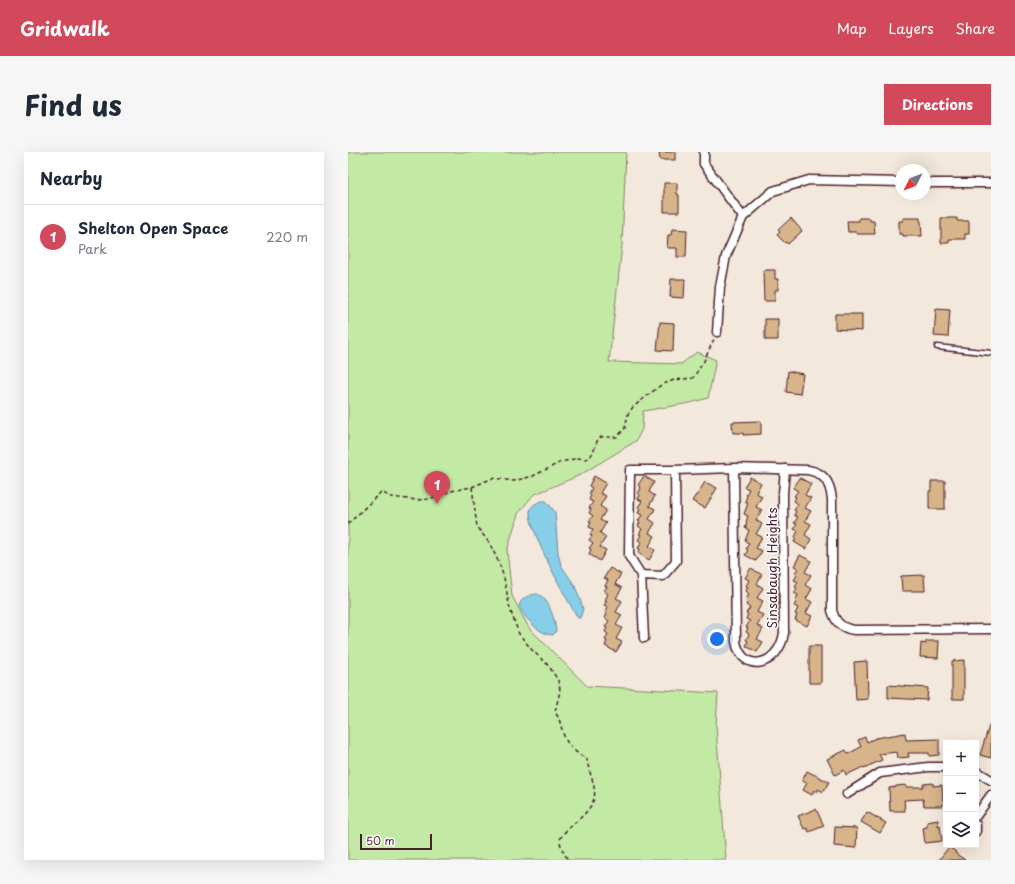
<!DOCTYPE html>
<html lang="en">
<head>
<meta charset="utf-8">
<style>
	:root { --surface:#fff; --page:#f6f6f7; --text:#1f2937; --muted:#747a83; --line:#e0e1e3; --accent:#d1495b }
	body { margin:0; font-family:"Playpen Sans",sans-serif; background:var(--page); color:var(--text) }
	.controls { position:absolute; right:12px; bottom:12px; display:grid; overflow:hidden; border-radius:0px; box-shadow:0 4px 16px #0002 }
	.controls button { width:36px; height:36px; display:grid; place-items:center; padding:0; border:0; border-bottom:1px solid var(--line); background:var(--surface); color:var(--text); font:20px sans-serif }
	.compass { position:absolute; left:547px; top:12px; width:36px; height:36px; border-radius:50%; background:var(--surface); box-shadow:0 4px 16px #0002; rotate:228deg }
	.scale { position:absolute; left:12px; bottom:10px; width:72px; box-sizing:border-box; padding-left:4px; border:2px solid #4a1f2b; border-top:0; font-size:11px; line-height:14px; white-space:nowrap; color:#4a1f2b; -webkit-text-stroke:3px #fff; paint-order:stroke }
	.you { position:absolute; left:369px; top:487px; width:14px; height:14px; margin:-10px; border:3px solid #fff; border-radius:50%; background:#1a73e8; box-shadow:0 0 0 6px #1a73e833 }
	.badge { display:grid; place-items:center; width:26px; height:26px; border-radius:50%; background:var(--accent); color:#fff; font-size:13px; font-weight:700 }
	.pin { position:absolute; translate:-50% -33px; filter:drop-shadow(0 1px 2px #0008) }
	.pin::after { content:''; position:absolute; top:21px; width:14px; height:12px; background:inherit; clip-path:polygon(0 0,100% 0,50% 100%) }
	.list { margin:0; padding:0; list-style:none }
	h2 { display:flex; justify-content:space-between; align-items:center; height:52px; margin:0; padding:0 16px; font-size:17px }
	h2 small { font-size:13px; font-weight:400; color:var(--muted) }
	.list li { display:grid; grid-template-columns:26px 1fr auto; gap:12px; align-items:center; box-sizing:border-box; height:64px; padding:0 16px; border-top:1px solid var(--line) }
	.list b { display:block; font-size:15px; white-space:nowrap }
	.list p { margin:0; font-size:13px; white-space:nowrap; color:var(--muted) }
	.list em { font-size:13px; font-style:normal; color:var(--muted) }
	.icon { flex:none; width:22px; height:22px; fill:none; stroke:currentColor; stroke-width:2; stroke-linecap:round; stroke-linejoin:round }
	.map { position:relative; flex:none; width:643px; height:708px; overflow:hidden; border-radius:0px }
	header { display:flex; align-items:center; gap:24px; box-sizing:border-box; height:56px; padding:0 20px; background:var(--accent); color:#fff }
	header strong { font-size:19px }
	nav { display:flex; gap:22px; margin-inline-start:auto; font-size:14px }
	.intro { display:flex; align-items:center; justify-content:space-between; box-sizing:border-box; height:96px; padding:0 24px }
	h1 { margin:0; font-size:28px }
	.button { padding:10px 18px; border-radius:0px; background:var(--accent); color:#fff; font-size:14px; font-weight:700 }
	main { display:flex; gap:24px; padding:0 24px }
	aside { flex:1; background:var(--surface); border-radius:0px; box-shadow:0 4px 16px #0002 }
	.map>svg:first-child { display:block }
	.green { fill:#c2eaa5; stroke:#868468 }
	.water { fill:#87cfe9; stroke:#6f899d }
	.building { fill:#d7b489; stroke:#4a1f2b }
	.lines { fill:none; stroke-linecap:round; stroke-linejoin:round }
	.lane-casing { stroke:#4a1f2b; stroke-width:7 }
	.street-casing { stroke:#4a1f2b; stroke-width:11 }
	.path { stroke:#4a1f2b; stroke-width:1.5; stroke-dasharray:4 3; stroke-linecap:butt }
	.lane { stroke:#fff; stroke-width:4 }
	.street { stroke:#fff; stroke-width:8 }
	.labels { text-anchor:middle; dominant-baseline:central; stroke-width:3; stroke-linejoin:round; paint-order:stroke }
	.street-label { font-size:13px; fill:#4a1f2b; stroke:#fff }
</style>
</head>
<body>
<header>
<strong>Gridwalk</strong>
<nav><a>Map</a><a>Layers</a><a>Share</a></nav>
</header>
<div class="intro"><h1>Find us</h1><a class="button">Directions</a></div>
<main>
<aside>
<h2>Nearby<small></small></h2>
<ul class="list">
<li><span class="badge">1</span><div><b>Shelton Open Space</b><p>Park</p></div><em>220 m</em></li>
</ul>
</aside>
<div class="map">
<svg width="643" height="708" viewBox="0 0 643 708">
	<rect width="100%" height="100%" fill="#f3e8dc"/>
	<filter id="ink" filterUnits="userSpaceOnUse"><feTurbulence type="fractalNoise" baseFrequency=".025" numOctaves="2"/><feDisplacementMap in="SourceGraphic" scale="8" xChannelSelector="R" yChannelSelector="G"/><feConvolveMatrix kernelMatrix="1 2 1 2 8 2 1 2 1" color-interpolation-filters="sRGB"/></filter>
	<g filter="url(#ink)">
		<!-- green -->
		<path class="green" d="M0,0H278L274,93L261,210L333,212L349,200L368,208L360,246L342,251L295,259L294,277L288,289L232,323L185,343L170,362L159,399L164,444L181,476L239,534L370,541L368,574L378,708H0Z"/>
		<!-- water -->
		<path class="water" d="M193,349H198L207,360L210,401L213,413L227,434L233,450L235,457L232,466H230C219,448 180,377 182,359C183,353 189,351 193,349Z
			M188,442C200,443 207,468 208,479L205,483C191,483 176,465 171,454C173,446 181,443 188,442Z"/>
		<!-- building -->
		<path class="building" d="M311,0H327V8H312Z
			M316,31H329V42L331,43V60H316Z
			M443,66L454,79L440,92L438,90L437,91L429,83L432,80L430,78Z
			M511,66H522V69H526L527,82H509L508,80H500L499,69H511Z
			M555,66H572V69H573L574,84H555V82H551V69H555Z
			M593,66H609V69H621V82H617V87H601V91H593Z
			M324,77L339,78L338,105H329V96H319L320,83H323Z
			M415,118H427V127H430V138H427V149H416Z
			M323,127H337L336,146L322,145Z
			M588,157L602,158L600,185L586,184Z
			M487,162H514V179L487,177Z
			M417,167H430V188H417Z
			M312,170L326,171L325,199L309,198Z
			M440,219L455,222L452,242L438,240Z
			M413,269V282L395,283V281H385L384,270Z
			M246,324L258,331L252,341L258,344L252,354L258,358L252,368L258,371L252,381L258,385L252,395L258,398L252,409L241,402L243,397L241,396L245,391L241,388L244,384L242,383L245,377L241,375L243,370L241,369L245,364L241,361L243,357L241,356L245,350L241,348L243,343L241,342L244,336L241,334Z
			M296,324L306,330L301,340L307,344L301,354L307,357L301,367L307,371L301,381L307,384L301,394L307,398L301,408L290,401L292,397L290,396L294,390L290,388L293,383L291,382L294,377L290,374L292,370L290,369L294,363L290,361L292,357L290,355L294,349L290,347L292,343L290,342L293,336L290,333Z
			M402,325L413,331L408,341L414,344L408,355L414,358L408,368L414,372L408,382L414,385L408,396L414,399L408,409L397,403L400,398L398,397L401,391L397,389L401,378L397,376L399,371L398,370L400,364L396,362L400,351L397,349L399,344L398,343L401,337L396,335Z
			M452,326L463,332L457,343L463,346L457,356L463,359L457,369L463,372L457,383L463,387L458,397L446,390L448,386L447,385L450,379L446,377L449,372L446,371L450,365L446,363L448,359L446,358L450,352L446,349L448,345L446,344L450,339L445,336Z
			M583,329H597V357H581V339H583Z
			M357,330L369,336L357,356L344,349L348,343H349Z
			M452,403L463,409L457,420L463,423L457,433L464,437L458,447L464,450L458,461L464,464L459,474L447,468L449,463L447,462L450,456L446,454L448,450L447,449L450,443L446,441L449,436L447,435L450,430L446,428L449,423L447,421L450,416L446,414Z
			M262,416L273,422L267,432L274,436L268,446L274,449L268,460L274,463L268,473L274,476L268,487L274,490L268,500L257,494L259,489L257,488L260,482L257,480L259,476L257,475L261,469L257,466L259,462L257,461L260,455L256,453L259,449L257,448L260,442L256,439L259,435L257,434L260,428L256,426Z
			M403,416L414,423L409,432L415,436L409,446L415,449L409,460L415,463L409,473L415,477L409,487L415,490L409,500L398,494L400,489L398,488L401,482L398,480L400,476L398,475L402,469L398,467L400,462L398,461L402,456L398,453L400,449L398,448L401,442L398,439L400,435L398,434L401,428L397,426Z
			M576,423L577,439H554L553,424Z
			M578,489H591L590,506L572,505L573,491L578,492Z
			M461,494H473V531H461Z
			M616,508V547H604V509Z
			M519,509L520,547L508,548L506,510Z
			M540,533L580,536L579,548L540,546Z
			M641,574H643V606L632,603Z
			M557,581L558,588L591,587V603L581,604V601H560L561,605L550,606L549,600L531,602L534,608L516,616L515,615L498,623L496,618L487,623L479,607L498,598L500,602L513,595L510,588L517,585L519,590L528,586Z
			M459,619L481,630L475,640L470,637L469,640L466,638L464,643L455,638L459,631L454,629Z
			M585,631V634L594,633L595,654H576L575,647L556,648L557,659H542L541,636L548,635V634L558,633V635H575V632Z
			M468,657L476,674L461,680L459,676L456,677L450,664Z
			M519,660L538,671L532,681L513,670Z
			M590,668V674L592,673L594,689L577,691L575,676L579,675V670Z
			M487,675L509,676L508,696L486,694Z
			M601,695L608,700L607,701L617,708H591Z"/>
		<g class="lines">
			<defs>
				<path id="lane" d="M589,195L643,201"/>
				<path id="street" d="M356,0V12L395,65
					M577,31H643
					M369,180L372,135L378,104L395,65L425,39L461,28L553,30
					M386,316L388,490C395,523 431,514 436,481L435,341L437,317
					M282,318H327L328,409L315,424L293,423L281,404Z
					M327,318L386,316L460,318C477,321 482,331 484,347V458C487,470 493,476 506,478L643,477
					M293,423L296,486
					M628,619L643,628
					M499,642L532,621L580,615H598
					M628,664L643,643
					M628,673V679"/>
			</defs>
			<!-- lane casing -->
			<use href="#lane" class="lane-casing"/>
			<!-- street casing -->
			<use href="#street" class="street-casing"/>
			<!-- path -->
			<path class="path" d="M124,335L129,375L142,392L151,411L156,426L162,457L171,482L184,498L201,514L211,530L212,539L207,560C213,569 212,572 215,581C219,594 228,601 239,607C240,619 249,636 246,646C242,664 214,677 212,688C212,695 217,703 220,708
				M0,372L33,340L43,345L69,348L81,347L103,339L124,335L145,326L166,329L185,324L213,310L230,306L238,307L242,305L245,300L250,287L253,285H269L277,276L280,262L285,255L313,233L326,228L345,226L356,209L366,187"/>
			<!-- lane -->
			<use href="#lane" class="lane"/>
			<!-- street -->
			<use href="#street" class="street"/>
		</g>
	</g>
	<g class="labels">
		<!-- street labels -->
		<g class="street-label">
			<text transform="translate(423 416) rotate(-90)">Sinsabaugh Heights</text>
		</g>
	</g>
</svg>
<div class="controls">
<button>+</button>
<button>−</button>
<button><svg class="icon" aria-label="layers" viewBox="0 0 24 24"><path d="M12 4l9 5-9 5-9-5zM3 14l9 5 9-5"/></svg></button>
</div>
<svg class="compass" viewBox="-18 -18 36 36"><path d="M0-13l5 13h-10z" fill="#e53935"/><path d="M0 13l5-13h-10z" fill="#747a83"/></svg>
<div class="scale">50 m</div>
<div class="you"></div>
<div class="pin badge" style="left:89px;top:352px">1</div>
</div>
</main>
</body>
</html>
